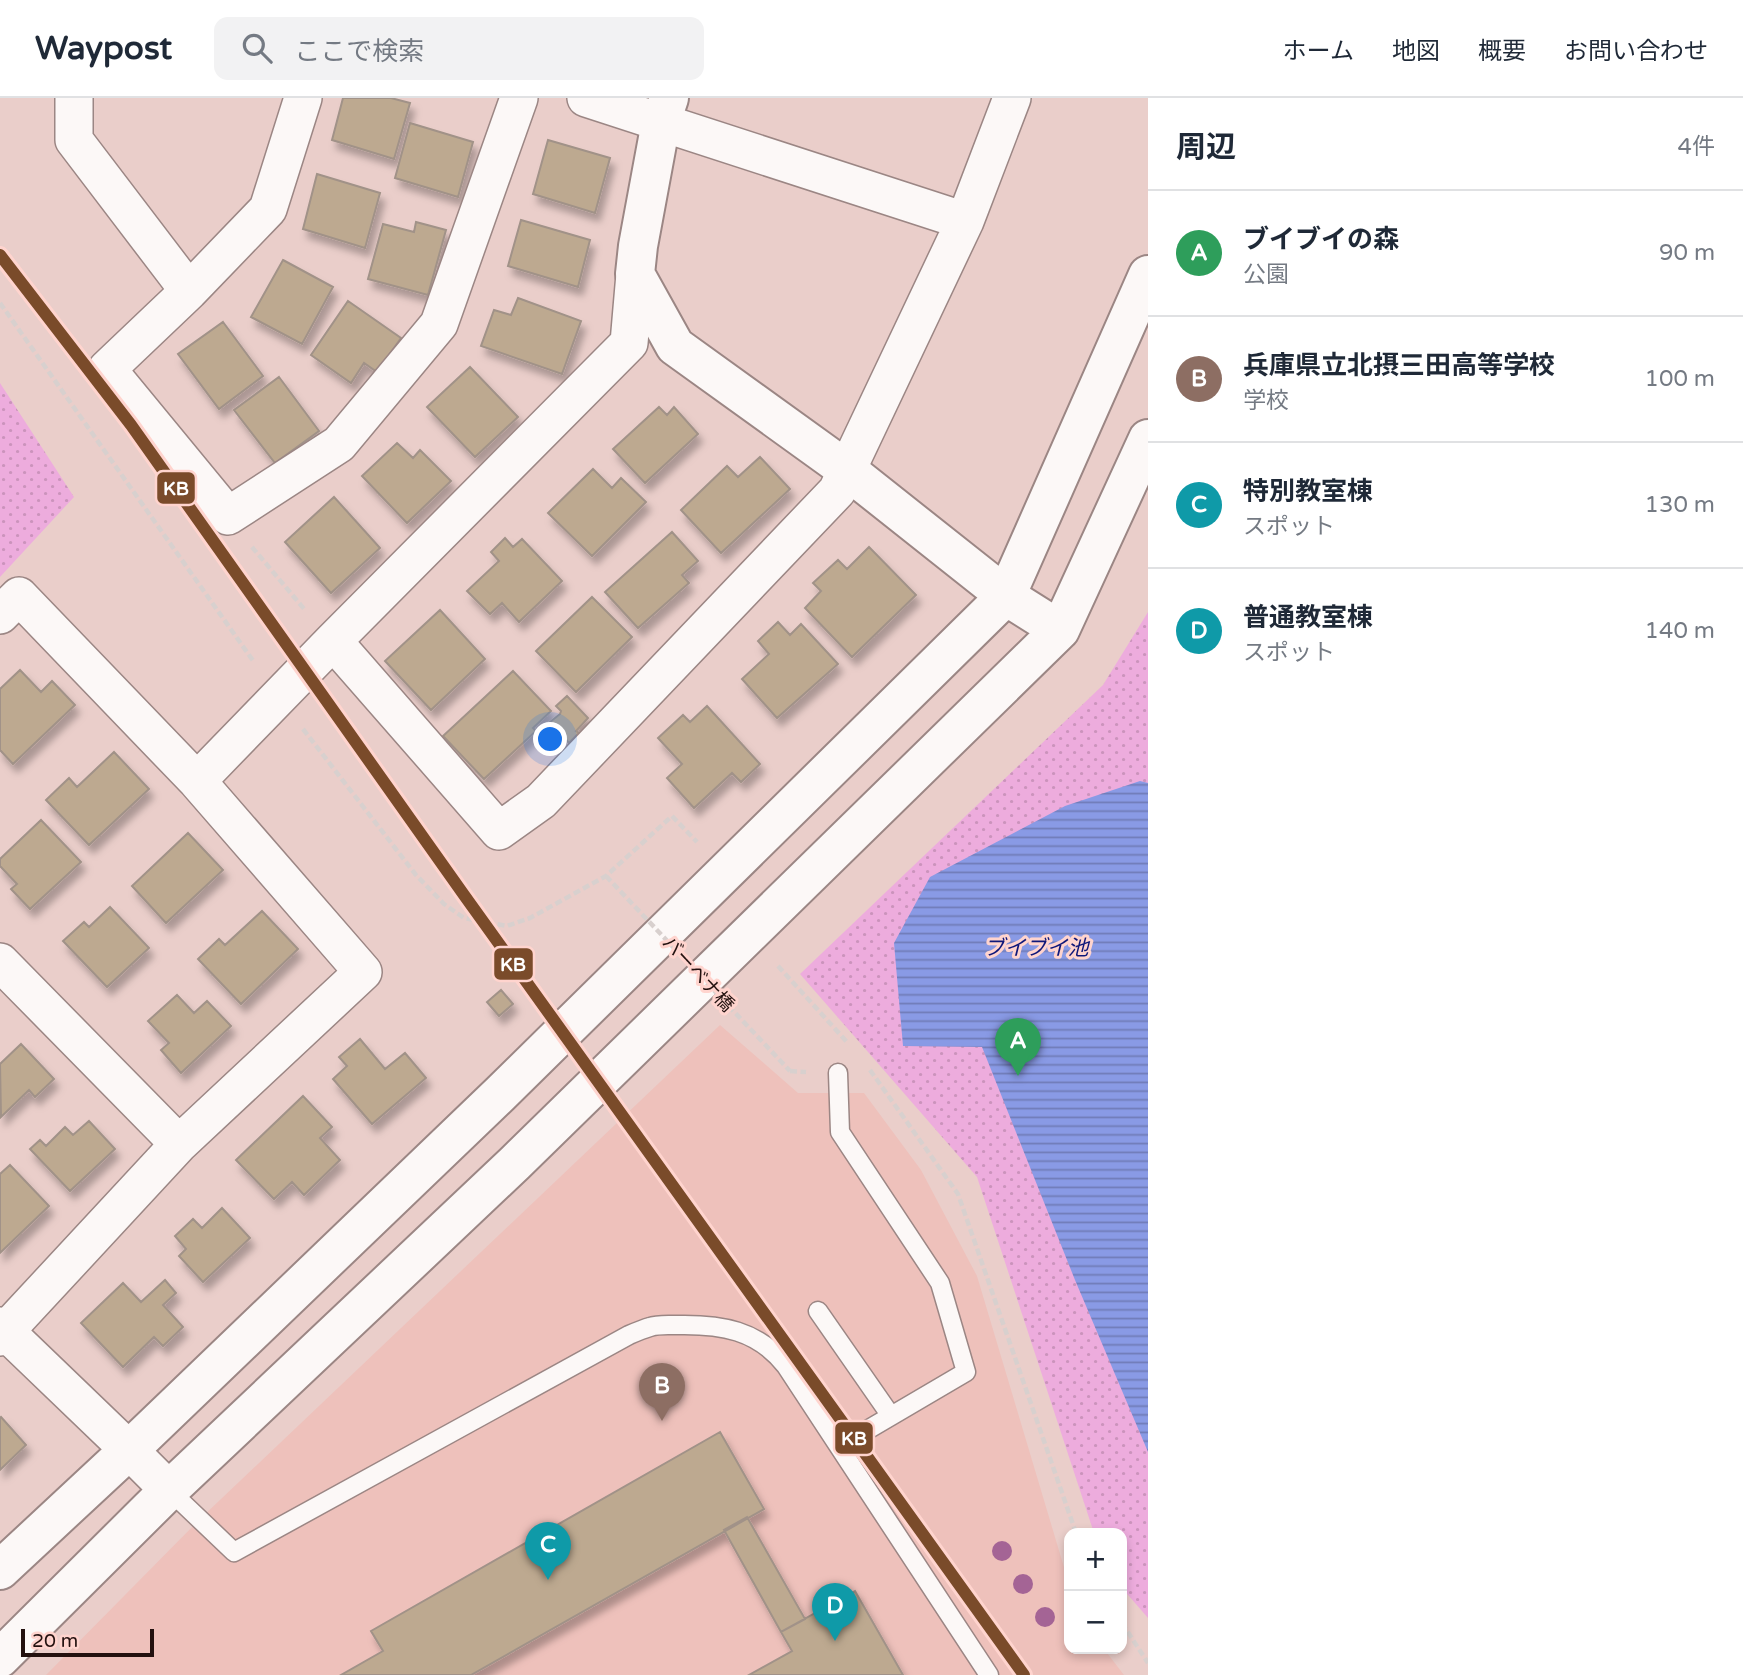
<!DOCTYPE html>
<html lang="ja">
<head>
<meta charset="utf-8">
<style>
	:root { --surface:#fff; --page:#f2f2f3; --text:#1f2937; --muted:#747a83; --line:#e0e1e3; --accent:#b45309 }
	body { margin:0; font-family:"Varela Round","Noto Sans JP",sans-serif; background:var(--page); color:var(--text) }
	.controls { position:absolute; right:21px; bottom:21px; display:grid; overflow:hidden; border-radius:14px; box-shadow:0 4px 10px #0003 }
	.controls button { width:63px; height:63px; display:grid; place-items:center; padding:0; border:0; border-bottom:2px solid var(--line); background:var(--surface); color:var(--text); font:35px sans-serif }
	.scale { position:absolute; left:21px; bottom:18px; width:133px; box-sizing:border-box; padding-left:7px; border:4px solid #23110f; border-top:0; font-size:19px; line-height:24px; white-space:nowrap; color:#23110f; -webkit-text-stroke:5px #ffd4ce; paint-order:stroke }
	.you { position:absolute; left:551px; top:642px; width:24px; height:24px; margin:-18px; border:5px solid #fff; border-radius:50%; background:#1a73e8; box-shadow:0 0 0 10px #1a73e833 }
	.badge { display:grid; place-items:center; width:46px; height:46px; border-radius:50%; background:var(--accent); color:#fff; font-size:23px; font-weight:700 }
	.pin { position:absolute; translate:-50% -58px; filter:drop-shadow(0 2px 4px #0008) }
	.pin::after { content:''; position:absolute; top:37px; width:24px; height:21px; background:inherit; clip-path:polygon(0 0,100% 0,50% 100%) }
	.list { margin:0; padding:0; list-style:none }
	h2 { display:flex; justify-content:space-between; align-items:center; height:91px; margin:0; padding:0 28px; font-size:30px }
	h2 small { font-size:23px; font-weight:400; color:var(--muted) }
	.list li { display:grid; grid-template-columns:46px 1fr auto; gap:21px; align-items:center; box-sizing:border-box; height:126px; padding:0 28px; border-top:2px solid var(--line) }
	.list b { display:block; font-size:26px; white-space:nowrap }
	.list p { margin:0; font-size:23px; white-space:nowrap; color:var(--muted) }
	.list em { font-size:23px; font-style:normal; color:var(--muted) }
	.icon { flex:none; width:38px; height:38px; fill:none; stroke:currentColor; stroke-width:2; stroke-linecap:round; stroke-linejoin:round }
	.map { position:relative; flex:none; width:1148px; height:1577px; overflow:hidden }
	header { display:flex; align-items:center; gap:42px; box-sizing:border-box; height:98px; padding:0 35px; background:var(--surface); border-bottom:2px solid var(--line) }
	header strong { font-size:33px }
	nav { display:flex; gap:38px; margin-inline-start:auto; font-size:24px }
	.search { width:490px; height:63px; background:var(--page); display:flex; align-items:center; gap:18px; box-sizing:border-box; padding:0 24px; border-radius:14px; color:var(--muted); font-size:26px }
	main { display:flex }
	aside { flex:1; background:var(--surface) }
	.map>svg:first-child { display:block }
	.built { fill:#eec1bb }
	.grass { fill:url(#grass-dots) }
	.water { fill:url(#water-rules) }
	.building { fill:#bda990; stroke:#a19288; stroke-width:2; filter:url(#shadow) }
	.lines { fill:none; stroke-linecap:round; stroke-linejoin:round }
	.service-casing { stroke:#9b8684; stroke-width:21 }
	.minor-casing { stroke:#9b8684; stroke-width:40 }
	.tertiary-casing { stroke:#9b8684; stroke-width:42 }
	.path { stroke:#d8d0ce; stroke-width:4.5; stroke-dasharray:7 3.5; stroke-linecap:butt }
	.service { stroke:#fcf8f7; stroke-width:18 }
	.minor { stroke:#fcf8f7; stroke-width:37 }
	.tertiary { stroke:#fcf8f7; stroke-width:38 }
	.path-bridge { stroke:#d8d0ce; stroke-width:4.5; stroke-dasharray:7 3.5; stroke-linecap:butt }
	.rail-1-casing { stroke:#ffd4ce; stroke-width:18 }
	.rail-1 { stroke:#7a4b2a; stroke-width:12 }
	.tree { fill:#a46495 }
	.labels { text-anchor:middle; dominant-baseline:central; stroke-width:6; stroke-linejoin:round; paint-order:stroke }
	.street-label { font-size:19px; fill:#23110f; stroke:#ffd4ce }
	.water-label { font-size:21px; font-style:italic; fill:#0f1779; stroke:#ffd4ce }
	.line-badge { stroke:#ffd4ce; stroke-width:2.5 }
	.badge-label { font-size:19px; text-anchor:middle; font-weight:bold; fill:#fff }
</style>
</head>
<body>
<header>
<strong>Waypost</strong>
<div class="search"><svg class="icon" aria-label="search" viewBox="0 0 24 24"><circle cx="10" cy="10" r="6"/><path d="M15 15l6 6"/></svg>ここで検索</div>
<nav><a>ホーム</a><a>地図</a><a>概要</a><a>お問い合わせ</a></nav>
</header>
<main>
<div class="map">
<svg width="1148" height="1577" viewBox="0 0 1148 1577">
	<defs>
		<pattern id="grass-dots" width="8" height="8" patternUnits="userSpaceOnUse" patternTransform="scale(1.75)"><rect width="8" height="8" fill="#edacdd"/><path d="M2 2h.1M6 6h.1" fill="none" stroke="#cb93bc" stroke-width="1.8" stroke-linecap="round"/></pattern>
		<pattern id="water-rules" width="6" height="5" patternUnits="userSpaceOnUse" patternTransform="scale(1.75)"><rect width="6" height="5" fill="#899ae5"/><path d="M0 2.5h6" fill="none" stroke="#707cb8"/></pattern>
		<filter id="shadow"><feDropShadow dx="4.5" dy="8" stdDeviation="3.5" flood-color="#0004"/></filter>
	</defs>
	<rect width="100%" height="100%" fill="#eaceca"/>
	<!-- built -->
	<path class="built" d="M720,927L798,995H864L921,1072L977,1178L1069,1486V1551H1104L1124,1577H46L201,1420Z"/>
	<!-- grass -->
	<path class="grass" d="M0,285L74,399L0,479Z
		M1148,514V1520L1122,1490V1435H1094L977,1079L800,876L1103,587Z"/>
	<!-- water -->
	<path class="water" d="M1140,683L1148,685V1354L1075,1182L982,949L903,948L894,845L930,779L1065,708Z"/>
	<!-- building -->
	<path class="building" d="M343,0H391L410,5L394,61L332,42Z
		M410,25L473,44L458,99L395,80Z
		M548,42L610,60L595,115L533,96Z
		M317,76L380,95L365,150L303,131Z
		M521,122L590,142L578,189L508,168Z
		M416,124L446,132L428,197L368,181L383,126L414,134Z
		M283,162L333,189L302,246L251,219Z
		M518,200L581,223L562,276L481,248L494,212L511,217Z
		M348,203L401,240L377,274L364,265L351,285L311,257Z
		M223,224L263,278L219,311L178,256Z
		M470,269L518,319L475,359L427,309Z
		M279,279L319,333L275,365L234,312Z
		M659,309L667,317L674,309L698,336L645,385L613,351Z
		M397,345L413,360L420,352L451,383L407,425L362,378Z
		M760,359L790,391L721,455L681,412L727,368L738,379Z
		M593,371L612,390L621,380L646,404L592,458L548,415Z
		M334,399L380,450L331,495L285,444Z
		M672,434L698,463L682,477L689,485L638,530L605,494Z
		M505,440L513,449L522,441L562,483L519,524L502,505L490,516L467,493L499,463L491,454Z
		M869,449L916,497L852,559L805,510L821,493L813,485L838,462L847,471Z
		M592,499L632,539L576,594L536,553Z
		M440,512L485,561L431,612L385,563Z
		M778,524L790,537L801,526L838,566L777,620L742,581L769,556L758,543Z
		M20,572L41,594L52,583L75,607L13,666L0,652V591Z
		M513,573L551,613L533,630L536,633L484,681L443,638Z
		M567,598L588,620L576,633L579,635L569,645L550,624L560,616L561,613L556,608Z
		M707,608L760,666L741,684L732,675L694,710L667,680L682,666L658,640L683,617L690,624Z
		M114,654L149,691L89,747L46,702L69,680L77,689Z
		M41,722L81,764L30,811L11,791L17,786L0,768V761Z
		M188,735L223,772L166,825L132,788Z
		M110,809L149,850L107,889L63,843L84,824L89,829Z
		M262,813L298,851L241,906L198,861L219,841L225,847Z
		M501,892L513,906L499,918L487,904Z
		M177,897L194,915L207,903L231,928L181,975L161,952L169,945L148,923Z
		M360,941L385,971L405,955L426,980L372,1026L333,981L347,968L339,959Z
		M21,946L54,981L35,999L29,992L1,1019L0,966Z
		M303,998L332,1029L320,1040L340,1062L304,1097L292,1084L274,1101L236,1062Z
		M89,1023L115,1051L70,1093L30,1051L40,1042L46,1048L65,1029L73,1037Z
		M10,1067L49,1108L0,1155V1076Z
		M222,1110L250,1140L203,1184L179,1158L186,1151L175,1138L193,1121L202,1130Z
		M165,1182L176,1195L163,1207L183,1229L163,1248L154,1239L123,1269L81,1225L123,1185L141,1204Z
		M1,1319L26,1347L0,1372V1320Z
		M720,1334L764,1411L471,1577H341L383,1553L371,1533Z
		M747,1419L805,1521L781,1534L724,1432Z
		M855,1493L903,1577H749L792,1553L781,1534Z"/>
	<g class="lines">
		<defs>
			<path id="service" d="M838,975L840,1034L940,1185L966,1274L840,1348
				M818,1213L891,1318
				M169,1392L234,1454L629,1237C636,1234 643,1231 650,1229C658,1226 669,1227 677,1227C721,1226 758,1232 786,1268L989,1577"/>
			<path id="minor" d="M74,0V42L189,193
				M303,0L268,111L189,193L107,271L228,418L339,346L439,226L519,0
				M586,0L965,123
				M0,517L19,498L197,683L363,874L179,1046L0,864
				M333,543L499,733L541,703L837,393L965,123L1012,0
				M197,683L333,543L629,245L635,176
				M0,1228L129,1352L169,1392
				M0,1239L179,1046"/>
			<path id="tertiary" d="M669,0L661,24L638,148L635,176L675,248L847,372L1006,498L1060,532
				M0,1472L129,1352L500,996L1006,498L1148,177
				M0,1560L169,1392L515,1065L1060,532L1148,341"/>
		</defs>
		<!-- service casing -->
		<use href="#service" class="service-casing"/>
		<!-- minor casing -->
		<use href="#minor" class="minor-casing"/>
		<!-- tertiary casing -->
		<use href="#tertiary" class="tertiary-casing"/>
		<!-- path -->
		<path class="path" d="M0,205L254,564
			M252,449L305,512
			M303,631L416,777L444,806L464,820L507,828L530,820L606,778L672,718L697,744
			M778,868L847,944
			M870,972L958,1096L1076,1435
			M790,973L806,974
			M1122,1525L1148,1565"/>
		<!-- service -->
		<use href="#service" class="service"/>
		<!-- minor -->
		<use href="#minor" class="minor"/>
		<!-- tertiary -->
		<use href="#tertiary" class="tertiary"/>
		<!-- path-bridge -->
		<path class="path-bridge" d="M606,778L790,973"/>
		<defs>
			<path id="rail-1" d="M0,157L131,327L464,797L1024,1577"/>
		</defs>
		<!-- rail-1 casing -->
		<use href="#rail-1" class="rail-1-casing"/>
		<!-- rail-1 -->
		<use href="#rail-1" class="rail-1"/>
	</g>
	<!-- trees -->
	<g class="tree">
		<circle cx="1002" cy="1453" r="10"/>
		<circle cx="1023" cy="1486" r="10"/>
		<circle cx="1045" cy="1519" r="10"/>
	</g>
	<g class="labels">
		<!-- street labels -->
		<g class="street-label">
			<text transform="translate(698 876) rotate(47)">バーベナ橋</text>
		</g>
		<!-- water labels -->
		<g class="water-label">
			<text x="1036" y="850">ブイブイ池</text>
		</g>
	</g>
	<g class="line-badge">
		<rect x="156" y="373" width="40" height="34" rx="7" fill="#7a4b2a"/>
		<rect x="493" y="849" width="41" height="34" rx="7" fill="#7a4b2a"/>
		<rect x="834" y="1323" width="40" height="34" rx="7" fill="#7a4b2a"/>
	</g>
	<g class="badge-label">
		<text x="176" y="397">KB</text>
		<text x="513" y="873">KB</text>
		<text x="854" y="1347">KB</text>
	</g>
</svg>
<div class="controls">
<button>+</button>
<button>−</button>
</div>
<div class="scale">20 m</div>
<div class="you"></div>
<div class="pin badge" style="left:1018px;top:978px;background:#2e9e5b">A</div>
<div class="pin badge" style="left:662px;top:1323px;background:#8d6e63">B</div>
<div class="pin badge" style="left:548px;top:1482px;background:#0f9aa8">C</div>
<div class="pin badge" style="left:835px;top:1543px;background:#0f9aa8">D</div>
</div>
<aside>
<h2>周辺<small>4件</small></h2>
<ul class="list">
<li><span class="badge" style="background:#2e9e5b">A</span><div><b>ブイブイの森</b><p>公園</p></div><em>90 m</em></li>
<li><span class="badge" style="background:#8d6e63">B</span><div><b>兵庫県立北摂三田高等学校</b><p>学校</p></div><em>100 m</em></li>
<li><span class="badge" style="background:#0f9aa8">C</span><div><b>特別教室棟</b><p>スポット</p></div><em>130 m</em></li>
<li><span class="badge" style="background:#0f9aa8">D</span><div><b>普通教室棟</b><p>スポット</p></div><em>140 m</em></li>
</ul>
</aside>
</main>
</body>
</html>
